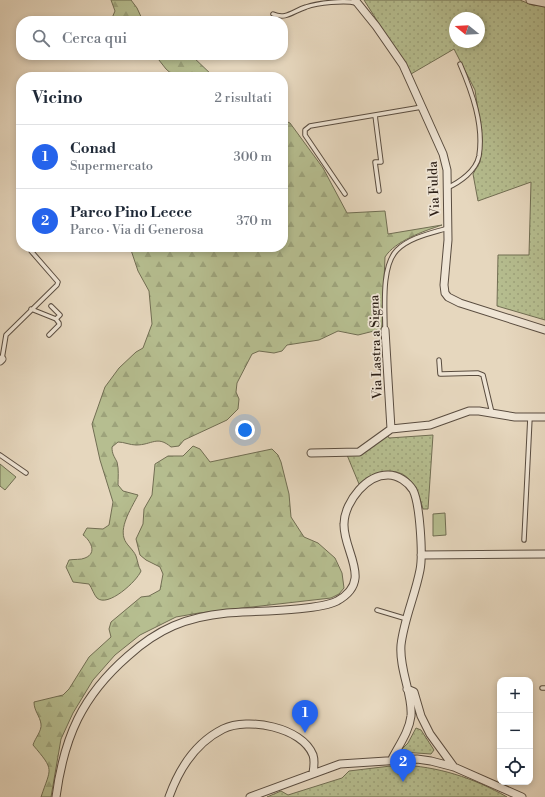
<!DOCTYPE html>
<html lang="it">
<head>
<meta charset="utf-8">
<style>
	:root { --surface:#fff; --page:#f2f2f3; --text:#1f2937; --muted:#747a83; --line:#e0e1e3; --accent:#2563eb }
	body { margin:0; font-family:"Libre Bodoni",serif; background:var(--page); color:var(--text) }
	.controls { position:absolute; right:12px; bottom:12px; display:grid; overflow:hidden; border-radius:8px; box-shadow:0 2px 6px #0003 }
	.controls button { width:36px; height:36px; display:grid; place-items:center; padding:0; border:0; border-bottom:1px solid var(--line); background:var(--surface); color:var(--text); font:20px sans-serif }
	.compass { position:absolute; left:449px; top:12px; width:36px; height:36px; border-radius:50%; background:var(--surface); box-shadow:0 2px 6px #0003; rotate:288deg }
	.you { position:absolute; left:245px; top:430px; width:14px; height:14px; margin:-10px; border:3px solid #fff; border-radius:50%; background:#1a73e8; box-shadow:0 0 0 6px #1a73e833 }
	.badge { display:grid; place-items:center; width:26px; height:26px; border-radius:50%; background:var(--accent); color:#fff; font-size:13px; font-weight:700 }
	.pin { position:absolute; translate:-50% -33px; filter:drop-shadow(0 1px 2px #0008) }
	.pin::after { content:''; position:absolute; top:21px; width:14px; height:12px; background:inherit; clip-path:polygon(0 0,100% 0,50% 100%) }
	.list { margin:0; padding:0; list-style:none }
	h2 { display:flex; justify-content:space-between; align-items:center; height:52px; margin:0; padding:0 16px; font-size:17px }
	h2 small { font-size:13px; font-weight:400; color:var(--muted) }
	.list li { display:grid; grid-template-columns:26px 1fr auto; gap:12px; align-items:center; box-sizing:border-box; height:64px; padding:0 16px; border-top:1px solid var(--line) }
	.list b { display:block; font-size:15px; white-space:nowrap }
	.list p { margin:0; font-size:13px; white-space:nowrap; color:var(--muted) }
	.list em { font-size:13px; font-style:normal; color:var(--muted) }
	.icon { flex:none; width:22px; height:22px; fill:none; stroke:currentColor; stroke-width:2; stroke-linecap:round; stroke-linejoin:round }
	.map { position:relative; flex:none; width:545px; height:797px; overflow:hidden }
	.search { position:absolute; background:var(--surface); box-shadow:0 2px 6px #0003; left:16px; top:16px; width:272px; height:44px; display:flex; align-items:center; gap:10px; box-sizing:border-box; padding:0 14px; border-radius:16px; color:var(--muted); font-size:15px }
	.panel { position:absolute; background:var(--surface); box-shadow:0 2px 6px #0003; left:16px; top:72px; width:272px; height:180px; border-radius:16px }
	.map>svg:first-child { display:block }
	.grass { fill:url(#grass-dots); stroke:#716e53; fill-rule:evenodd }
	.forest { fill:url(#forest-firs); stroke:#716e53 }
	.garden { fill:#b6be90; stroke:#716e53 }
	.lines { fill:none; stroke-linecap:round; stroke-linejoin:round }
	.service-casing { stroke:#5a4d40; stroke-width:5.5 }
	.minor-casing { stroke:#5a4d40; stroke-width:9 }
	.service { stroke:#efe5d5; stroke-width:3.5 }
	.minor { stroke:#efe5d5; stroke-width:7 }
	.labels { text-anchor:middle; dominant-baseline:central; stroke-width:3.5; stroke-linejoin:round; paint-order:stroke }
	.street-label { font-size:13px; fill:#2c1f16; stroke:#efe5d5 }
</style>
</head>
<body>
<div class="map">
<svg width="545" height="797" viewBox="0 0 545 797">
	<defs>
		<pattern id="grass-dots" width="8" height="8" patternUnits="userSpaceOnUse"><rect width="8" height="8" fill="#b6be90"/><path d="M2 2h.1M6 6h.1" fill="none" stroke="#9da37b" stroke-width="1.8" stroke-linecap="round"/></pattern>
		<pattern id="forest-firs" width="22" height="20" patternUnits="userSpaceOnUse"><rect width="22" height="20" fill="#b6be90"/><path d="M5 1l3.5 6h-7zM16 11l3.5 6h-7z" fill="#9da37b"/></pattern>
	</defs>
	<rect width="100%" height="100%" fill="#e6d7be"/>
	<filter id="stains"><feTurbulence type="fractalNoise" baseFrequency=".005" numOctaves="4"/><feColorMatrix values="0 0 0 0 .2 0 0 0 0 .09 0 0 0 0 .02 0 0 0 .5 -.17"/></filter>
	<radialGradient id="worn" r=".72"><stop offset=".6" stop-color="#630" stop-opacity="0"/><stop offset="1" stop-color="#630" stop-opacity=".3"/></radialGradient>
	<!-- grass -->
	<path class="grass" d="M364,0H520L532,5L545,6V320L497,306L498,255H529L531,182L478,201L473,174L480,162L482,138L475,90L454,49L411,74ZM455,18H479V42H455Z
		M433,435L428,509H423C417,487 409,467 381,472C373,474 366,480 359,484L347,455L388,436L389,438Z
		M416,728L421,730L434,750L431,754L402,752V749L408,743Z
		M399,765C437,766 474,778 507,797H267L281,791L288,795L342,778L349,771Z"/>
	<!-- forest -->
	<path class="forest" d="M111,0H131L137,8L143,21H106L112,18L115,11Z
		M155,55H191L214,77H175L166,69Z
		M283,120L290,123L323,168L347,213L385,211L388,234L442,225C424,231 395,241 385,257L382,329L358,335L338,331L319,340L287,345L282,351L274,353L259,351L252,354L237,383L236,392L239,399L238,409L227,420L184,440L179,446L171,447C157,435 152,445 136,445C130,445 124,442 118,442L112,447C112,454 114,456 117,462C119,469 118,478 118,485L123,491L138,495C132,507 120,525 124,538C126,545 133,549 136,556C138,562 138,566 141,571C137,581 108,608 97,598C94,595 92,588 89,584L73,582L66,567L69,560C74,559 81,560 85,558C98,553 90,540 83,535L87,528L103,529L109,525L113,502L100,460L92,424L105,387L119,368L136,352L143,348L152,324L149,291L138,271L130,247H283Z
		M193,446L200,449L210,462L272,449L278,455L281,462L289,494L291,517L304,537L318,543L335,558L342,573L344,588L339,594L331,598L199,613L176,617L140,635L115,655L93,680L73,713L61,739L51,797H41C51,767 55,771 33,745C35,738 42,731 41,724C40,716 34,711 34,702L63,695L69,689L89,657L111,637L109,629L111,622L141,597L149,596L160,590L163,574L160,567L146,560L140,555L136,539L143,524L144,509L152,495L155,464L168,456H183Z"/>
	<!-- garden -->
	<path class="garden" d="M0,464L16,477L5,490L0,486Z
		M445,513L446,535L433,536V514Z"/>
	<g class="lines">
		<defs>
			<path id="service" d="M273,14C286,20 293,11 306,7C318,3 344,0 356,3
				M375,115L381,162H375L379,191
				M447,188C460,182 476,171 479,156C484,125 472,92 460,64
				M345,194L305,135V130L310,126L422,107
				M21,201V202
				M51,306L60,315L56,319
				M31,309L56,319L59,323V325L49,335
				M385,330C385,308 381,266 397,250C410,237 432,233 448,228
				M1,358L2,359L6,335L57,285L58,282L31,251L32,247
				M439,360L440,374H442L478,373L483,375L492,413
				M0,455L26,473
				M524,540L530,417
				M377,610L407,619
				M542,688H545"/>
			<path id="minor" d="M355,0L376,26L403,65L443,154L447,170L448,240L444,285L445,293L448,297L460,303L545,330
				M530,0L545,3
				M385,330L391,429
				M0,361L2,359
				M311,453L359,452L391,429L430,425L469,411H479L515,417H545
				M421,555L545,554
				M407,689L414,692L421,716L430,734L454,767
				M56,797C64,737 82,696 128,656C158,629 186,617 227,613C253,611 317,611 337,601C374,581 343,552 344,524C344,512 351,499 359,490C367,481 377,475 388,475C398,475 408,482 413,490C420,504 423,555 420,570C415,596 404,619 401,645C399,670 413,695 411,716C409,732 399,745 392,759
				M169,797C179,769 195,743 223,729C248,717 302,727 313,755C315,761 314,767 313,773
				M250,797L340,764L417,759L431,761L454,767L522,797"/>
		</defs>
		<!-- service casing -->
		<use href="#service" class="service-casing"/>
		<!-- minor casing -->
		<use href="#minor" class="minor-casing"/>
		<!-- service -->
		<use href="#service" class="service"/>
		<!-- minor -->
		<use href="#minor" class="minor"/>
	</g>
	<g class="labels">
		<!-- street labels -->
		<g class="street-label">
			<text transform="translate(434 189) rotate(-93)">Via Fulda</text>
			<text transform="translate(376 347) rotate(-92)">Via Lastra a Signa</text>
		</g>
	</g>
	<rect width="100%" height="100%" filter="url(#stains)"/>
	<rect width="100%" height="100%" fill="url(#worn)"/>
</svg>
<div class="controls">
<button>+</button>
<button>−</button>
<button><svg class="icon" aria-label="locate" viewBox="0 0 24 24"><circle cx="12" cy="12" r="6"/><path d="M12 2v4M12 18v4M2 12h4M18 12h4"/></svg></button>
</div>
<svg class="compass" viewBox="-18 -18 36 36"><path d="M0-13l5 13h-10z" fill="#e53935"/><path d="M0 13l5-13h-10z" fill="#747a83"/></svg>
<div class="you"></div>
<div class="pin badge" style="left:305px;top:733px">1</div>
<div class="pin badge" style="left:403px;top:782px">2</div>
<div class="search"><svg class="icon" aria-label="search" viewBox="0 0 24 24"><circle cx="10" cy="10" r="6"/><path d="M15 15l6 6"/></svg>Cerca qui</div>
<section class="panel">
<h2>Vicino<small>2 risultati</small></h2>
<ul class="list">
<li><span class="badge">1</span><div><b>Conad</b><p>Supermercato</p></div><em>300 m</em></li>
<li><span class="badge">2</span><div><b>Parco Pino Lecce</b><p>Parco · Via di Generosa</p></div><em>370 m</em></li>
</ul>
</section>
</div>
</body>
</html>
